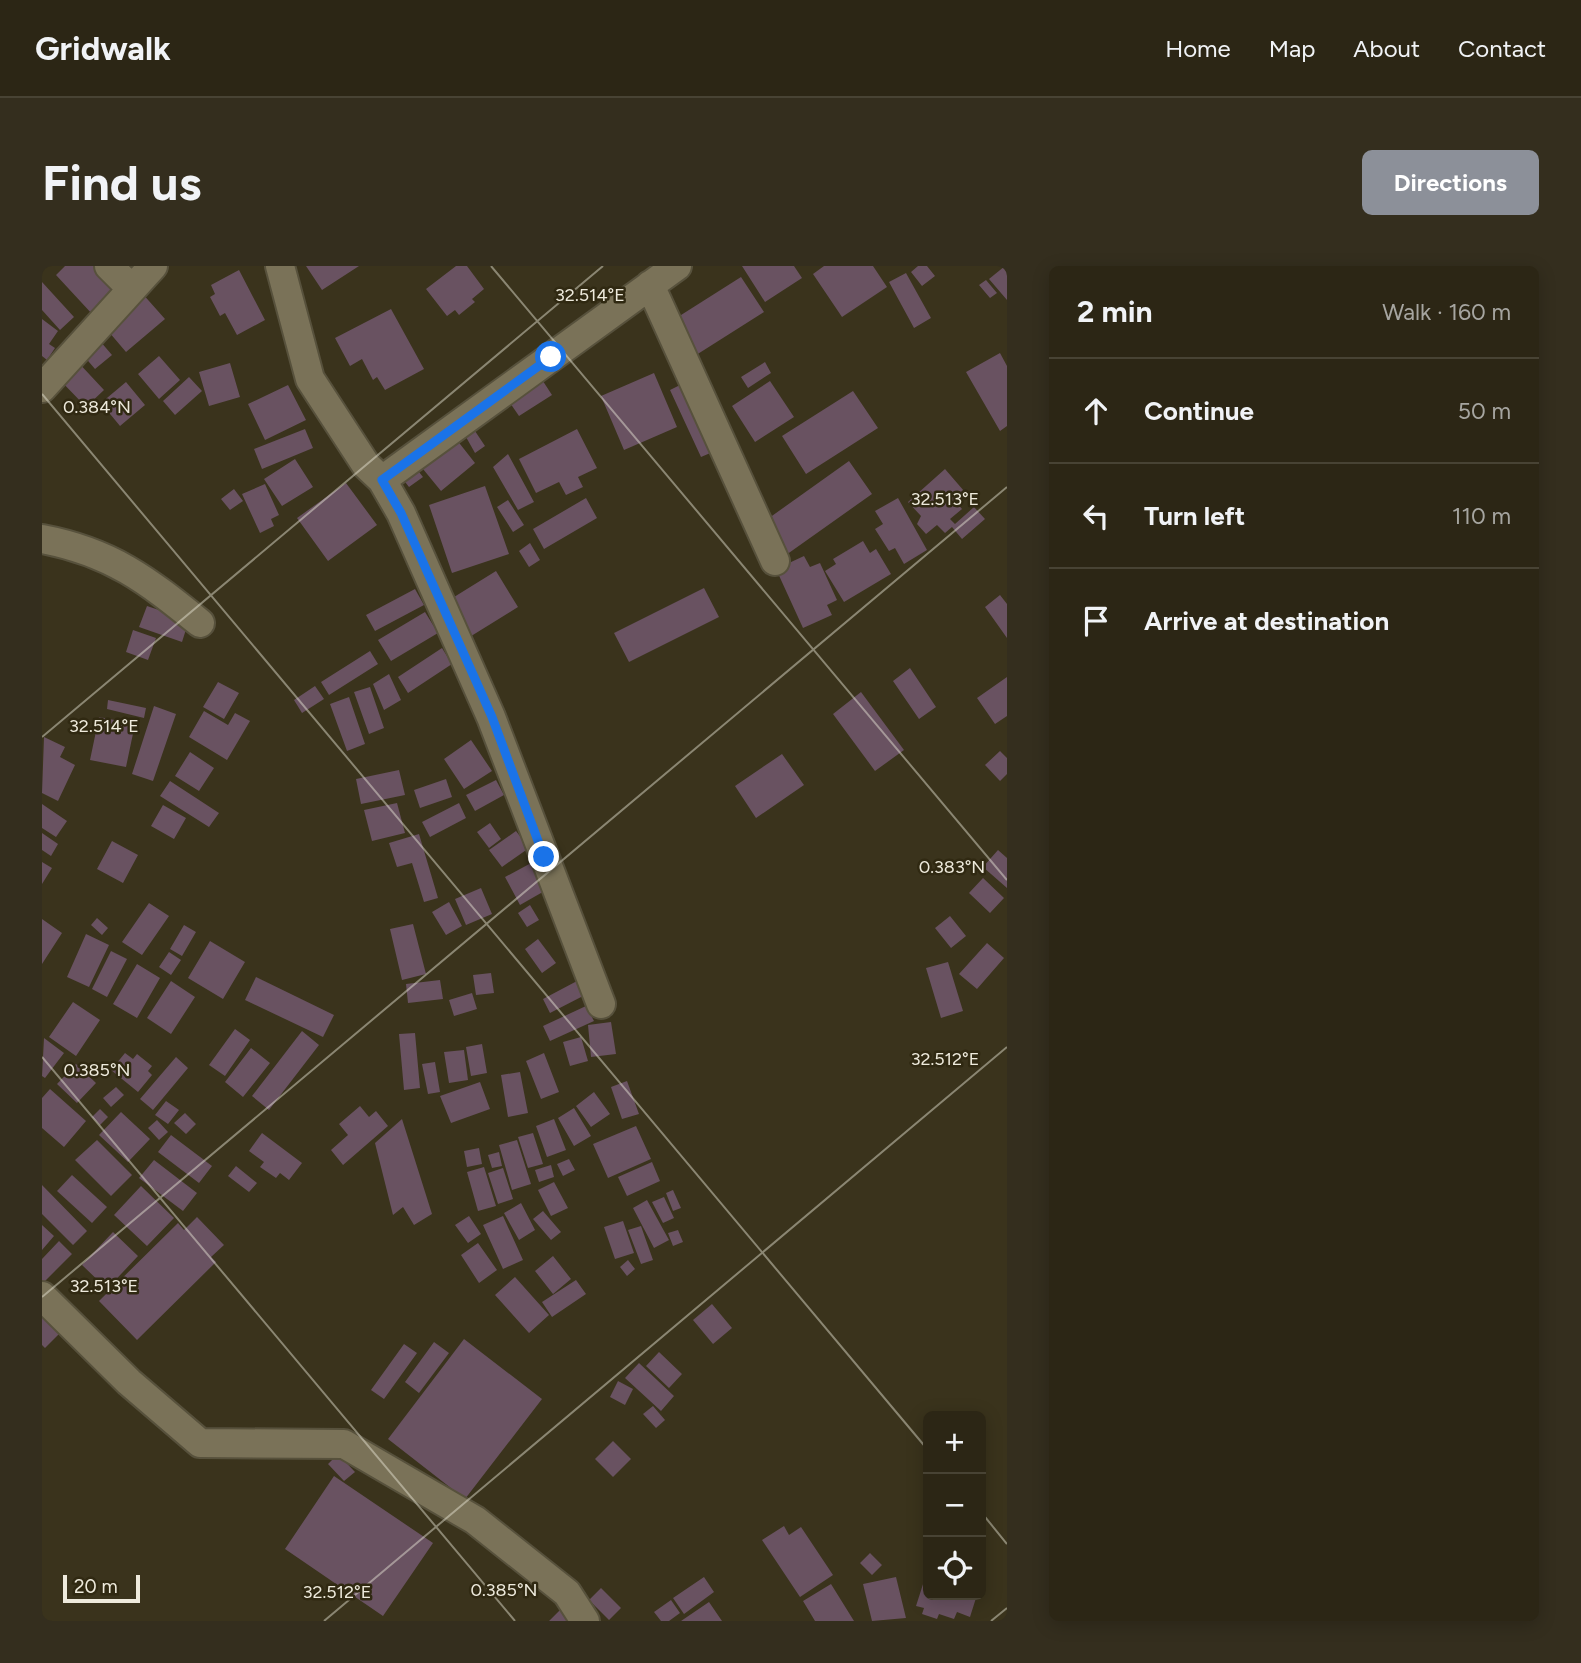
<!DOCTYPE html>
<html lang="en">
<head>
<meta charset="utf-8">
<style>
	:root { --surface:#2c2615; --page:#342e1e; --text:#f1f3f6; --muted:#a6a5a0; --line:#484334; --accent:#8c9099 }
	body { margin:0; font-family:Figtree,sans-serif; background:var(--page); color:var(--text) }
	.controls { position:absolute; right:21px; bottom:21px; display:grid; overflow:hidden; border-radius:10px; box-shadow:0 4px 18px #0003 }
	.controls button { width:63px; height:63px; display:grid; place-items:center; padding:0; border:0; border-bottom:2px solid var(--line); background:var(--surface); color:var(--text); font:35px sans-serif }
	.scale { position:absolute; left:21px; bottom:18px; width:77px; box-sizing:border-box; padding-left:7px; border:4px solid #eeeadc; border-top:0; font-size:19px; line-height:24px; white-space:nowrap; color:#eeeadc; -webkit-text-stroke:5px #302912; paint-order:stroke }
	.stop { position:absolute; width:21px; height:21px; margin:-16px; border:5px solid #1a73e8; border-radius:50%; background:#fff }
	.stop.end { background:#1a73e8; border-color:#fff; box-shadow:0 2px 7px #0008 }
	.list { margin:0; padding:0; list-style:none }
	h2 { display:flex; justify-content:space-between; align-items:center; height:91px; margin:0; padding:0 28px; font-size:30px }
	h2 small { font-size:23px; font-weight:400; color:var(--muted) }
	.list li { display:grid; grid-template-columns:46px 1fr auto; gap:21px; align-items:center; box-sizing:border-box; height:105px; padding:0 28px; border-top:2px solid var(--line) }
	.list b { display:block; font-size:26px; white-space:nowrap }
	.list em { font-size:23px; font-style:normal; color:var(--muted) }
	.icon { flex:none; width:38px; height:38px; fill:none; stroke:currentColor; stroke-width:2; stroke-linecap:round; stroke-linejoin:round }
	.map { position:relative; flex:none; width:965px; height:1355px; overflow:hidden; border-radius:10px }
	header { display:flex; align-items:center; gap:42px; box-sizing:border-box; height:98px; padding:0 35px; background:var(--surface); border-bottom:2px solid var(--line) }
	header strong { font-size:33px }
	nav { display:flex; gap:38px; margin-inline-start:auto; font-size:24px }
	.intro { display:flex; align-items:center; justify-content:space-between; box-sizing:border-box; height:168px; padding:0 42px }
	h1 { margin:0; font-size:49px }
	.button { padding:18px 32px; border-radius:10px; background:var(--accent); color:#fff; font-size:24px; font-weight:700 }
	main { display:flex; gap:42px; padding:0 42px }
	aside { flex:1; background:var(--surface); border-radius:10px; box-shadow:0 4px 18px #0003 }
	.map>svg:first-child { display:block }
	.building { fill:#695261 }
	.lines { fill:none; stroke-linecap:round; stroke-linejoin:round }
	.minor-casing { stroke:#57513c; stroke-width:32 }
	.minor { stroke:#7a7258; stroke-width:28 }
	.route { stroke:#1a73e8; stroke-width:9 }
	.ticks { fill:none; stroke:#eeeadc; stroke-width:2; stroke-opacity:0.45 }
	.ticks-label { font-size:18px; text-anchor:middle; fill:#eeeadc; stroke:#302912; stroke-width:5; stroke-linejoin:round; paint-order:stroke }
</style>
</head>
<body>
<header>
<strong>Gridwalk</strong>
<nav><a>Home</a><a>Map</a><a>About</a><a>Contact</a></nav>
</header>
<div class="intro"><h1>Find us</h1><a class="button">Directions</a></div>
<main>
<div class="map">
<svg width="965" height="1355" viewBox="0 0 965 1355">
	<rect width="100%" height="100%" fill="#3a331c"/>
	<!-- building -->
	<path class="building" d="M23,0H58L79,22L51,49L14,9Z
		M264,0H317L280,24Z
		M414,0H425L442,23L430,33L433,36L417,49L413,44L405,50L384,23Z
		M700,0H752L760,12L723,36Z
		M782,0H831L845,21L800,51L771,8Z
		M876,0H885L893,10L880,20L869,6Z
		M963,0H965V34L947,13Z
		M197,4L223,54L195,69L183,47L178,50L168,31L173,28L169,19Z
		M864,7L889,52L872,62L847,16Z
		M699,11L722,46L651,91L628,56Z
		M944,14L955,27L948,32L937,19Z
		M0,16L32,51L18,64L0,44Z
		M99,26L123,53L84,86L61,59Z
		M349,43L382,103L343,124L335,111L331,114L320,93L308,100L293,72Z
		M0,53L16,65L7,78L13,82L5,94L0,90Z
		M58,75L70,89L53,103L41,89Z
		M958,87L965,100V160L958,165L924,106Z
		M117,90L138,114L117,133L96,108Z
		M34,94L62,124L44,141L16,112Z
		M723,96L729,107L706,122L699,111Z
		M188,97L198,131L167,140L157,106Z
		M612,107L635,161L582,184L559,130Z
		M497,109L510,129L477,150L464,131Z
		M147,111L160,125L133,149L121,135Z
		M728,115L752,151L713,176L690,140Z
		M84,116L103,139L78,160L59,137Z
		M642,117L673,185L659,191L628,124Z
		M246,119L264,154L223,174L206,138Z
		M811,125L836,162L764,208L740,170Z
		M263,163L271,182L220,203L212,183Z
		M535,163L555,202L536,211L541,221L524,229L517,216L494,227L477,193Z
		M407,164L433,197L399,225L372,192Z
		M433,165L443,180L433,187L424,171Z
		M466,188L492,236L476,244L451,201Z
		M253,193L271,221L240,240L222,213Z
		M807,195L830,228L744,289L720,257Z
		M373,201L381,211L367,221L360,212Z
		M903,203L922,225L912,234L920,243L908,253L913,258L932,241L943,253L920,273L910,261L903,267L895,259L884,268L875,258L879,250L866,236Z
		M304,217L335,259L286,295L255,252Z
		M223,218L237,249L229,253L232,260L218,267L200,228Z
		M443,220L467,288L410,307L387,239Z
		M192,223L201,235L188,244L179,233Z
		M544,232L555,252L502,283L491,263Z
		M856,232L885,284L862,298L853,282L847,285L833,263L841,258L833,245Z
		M466,234L482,259L471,266L455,241Z
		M821,275L828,287L834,283L849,308L802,336L783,305L794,298L791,293Z
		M488,277L498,294L487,301L477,285Z
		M762,290L768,301L778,297L795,334L785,339L790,349L761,362L734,303Z
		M454,305L476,341L426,372L404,336Z
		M662,322L677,351L587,396L572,367Z
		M373,323L382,339L333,365L324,349Z
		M958,329L965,338V372L943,341Z
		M105,340L147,354L140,376L97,361Z
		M383,346L396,367L349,395L336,374Z
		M91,364L114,372L106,394L84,386Z
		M400,382L410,398L366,427L356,411Z
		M328,385L336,398L287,429L279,416Z
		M868,402L894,441L877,453L851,415Z
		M347,408L359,434L342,444L331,418Z
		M965,411V450L953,458L935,432Z
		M176,416L197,427L182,453L161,441Z
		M273,420L282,433L260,447L252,434Z
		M328,421L342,462L327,468L312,426Z
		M819,426L862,484L833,505L791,448Z
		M307,431L323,478L305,485L288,438Z
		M66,434L104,442L102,452L65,443Z
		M112,440L134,448L111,515L90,508Z
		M162,445L186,459L193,447L208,455L185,494L147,471Z
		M57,451L93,458L84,501L48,494Z
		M2,471L23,481L18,491L33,499L16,535L0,527Z
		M429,474L450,505L422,523L402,493Z
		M958,485L965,492V508L958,515L943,499Z
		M148,486L172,502L157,525L133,510Z
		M740,488L762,519L714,552L693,520Z
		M357,504L363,529L319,538L314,513Z
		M404,513L410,531L378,542L372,524Z
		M454,514L462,529L433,545L424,529Z
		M128,515L177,547L167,561L118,530Z
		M355,537L363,567L330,575L322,544Z
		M417,537L424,552L388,571L380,556Z
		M0,538L25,555L14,571L0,562Z
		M121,539L144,552L132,573L109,560Z
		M448,557L459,573L447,582L435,566Z
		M474,565L487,582L460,601L447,584Z
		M0,567L16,578L9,590L0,584Z
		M377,568L396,632L382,636L370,597L355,601L347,577Z
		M70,575L96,589L81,617L55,603Z
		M956,584L965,592V622L941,601Z
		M0,596L10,602L0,618Z
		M491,596L506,623L478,639L463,611Z
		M941,612L962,632L948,647L927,627Z
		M439,622L450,648L424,659L413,633Z
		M407,636L420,660L404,669L390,646Z
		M107,637L127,650L100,689L80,676Z
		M488,639L497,654L485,661L476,647Z
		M908,650L924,670L909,682L893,662Z
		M55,652L66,662L60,669L49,659Z
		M0,653L20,667L0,698Z
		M371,658L384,708L360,714L348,663Z
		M142,659L154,666L140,690L128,683Z
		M44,668L67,679L47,721L25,711Z
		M496,673L514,697L500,707L483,683Z
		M168,675L203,696L181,733L146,712Z
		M945,677L962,692L935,723L917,708Z
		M69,685L85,693L65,731L50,723Z
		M127,686L139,694L129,709L117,701Z
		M906,696L921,745L899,752L884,702Z
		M95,698L118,712L95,752L71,738Z
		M449,707L452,727L434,729L431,709Z
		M214,711L292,749L281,771L203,734Z
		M398,714L401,733L366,737L364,718Z
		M129,715L153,731L129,768L105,752Z
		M535,715L543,729L508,747L501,733Z
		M430,727L435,743L412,750L407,734Z
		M31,736L58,754L34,790L7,771Z
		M544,740L552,755L508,775L501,760Z
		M569,756L574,788L549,791L546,759Z
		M193,763L208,774L183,810L167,799Z
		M260,765L277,779L227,844L210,830Z
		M373,767L378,822L362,824L357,768Z
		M539,771L546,795L528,800L521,776Z
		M2,772L22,787L3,812L0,810Z
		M440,778L445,807L429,810L424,781Z
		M209,782L228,797L201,831L183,816Z
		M422,784L426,814L407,817L402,786Z
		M83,787L91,793L95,788L110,800L106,805L110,809L96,826L69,804Z
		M502,787L517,826L499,833L484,795Z
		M134,791L146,802L111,844L98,833Z
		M393,796L398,826L386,828L380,798Z
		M34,798L54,817L35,837L15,818Z
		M478,806L486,847L466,851L459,809Z
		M585,815L597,848L580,853L569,821Z
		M438,816L448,843L409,857L398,830Z
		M74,821L82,829L69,841L61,832Z
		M8,823L44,855L22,881L0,862V832Z
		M552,826L568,848L549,861L534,840Z
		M124,835L137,844L126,858L113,849Z
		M318,840L327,851L334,845L346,860L301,899L289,884L306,869L297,858Z
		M532,842L549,870L532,880L516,852Z
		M58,843L66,851L58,859L50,851Z
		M79,846L108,873L86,896L57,869Z
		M143,847L154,858L144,868L132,857Z
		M360,853L390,948L372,959L361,941L351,949L333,877Z
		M512,853L524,884L505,891L494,860Z
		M115,854L126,866L117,874L106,862Z
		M594,860L609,893L566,912L551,878Z
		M220,867L260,897L247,914L238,907L234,912L218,901L222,896L207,885Z
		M491,867L501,898L486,902L476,871Z
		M129,869L170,900L157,917L116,886Z
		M55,874L90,909L69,930L33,894Z
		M475,874L489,918L470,924L457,879Z
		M437,882L440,898L425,901L422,885Z
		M457,886L460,900L450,902L446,889Z
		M527,893L533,904L521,910L515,898Z
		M112,894L155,927L141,945L97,912Z
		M610,896L618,915L585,930L576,911Z
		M509,899L512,911L497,916L493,904Z
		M194,900L215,917L207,926L186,910Z
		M442,901L454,940L436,945L425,906Z
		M461,902L471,933L456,938L446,907Z
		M30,909L65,941L50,957L15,925Z
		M512,916L526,942L509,950L496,924Z
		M0,919L45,965L31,979L0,948Z
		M99,920L132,952L105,980L72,949Z
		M631,924L639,942L631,945L624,927Z
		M622,931L632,952L621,957L610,936Z
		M605,934L627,974L612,982L591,942Z
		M479,937L493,964L477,974L462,947Z
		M501,945L519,966L509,974L491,953Z
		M427,950L439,968L426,977L413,959Z
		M461,950L481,994L461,1003L441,959Z
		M155,951L182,979L169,991L174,996L95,1074L57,1035L136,957L142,964Z
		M581,955L592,987L573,993L562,961Z
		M0,959L12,970L0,984Z
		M599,960L611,994L599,998L586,964Z
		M636,964L641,976L631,980L626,967Z
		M71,966L96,990L65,1023L40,999Z
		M17,975L30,988L0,1018V993Z
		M436,977L455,1004L437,1017L419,989Z
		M511,990L529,1013L511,1028L493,1005Z
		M586,994L593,1003L585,1010L578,1001Z
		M473,1011L507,1049L487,1067L453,1029Z
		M534,1014L544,1028L510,1051L500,1036Z
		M670,1038L690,1062L671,1078L651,1054Z
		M0,1049L22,1063L3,1082L0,1079Z
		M422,1073L500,1133L423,1233L346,1173Z
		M392,1076L407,1087L377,1127L363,1116Z
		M362,1078L375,1087L342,1133L329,1124Z
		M617,1086L640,1108L627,1122L604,1100Z
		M597,1097L632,1130L619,1145L583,1112Z
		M576,1115L591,1123L583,1139L568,1131Z
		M611,1140L623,1154L614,1162L601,1148Z
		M571,1175L589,1193L571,1211L553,1193Z
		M296,1188L313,1206L302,1215L286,1198Z
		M292,1210L391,1277L341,1350L243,1283Z
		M742,1260L747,1269L759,1261L791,1309L758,1331L720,1274Z
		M828,1287L840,1299L830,1309L818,1297Z
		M662,1311L672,1326L642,1348L631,1332Z
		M854,1311L864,1352L830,1355L821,1318Z
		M882,1315L886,1317V1329H923L934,1332L928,1351L915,1346L912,1353L897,1348L895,1353L880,1348L882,1342L874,1340Z
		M789,1318L812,1355H773L761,1335Z
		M559,1322L579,1342L567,1354L547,1334Z
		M629,1334L638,1347L627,1355H619L612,1346Z
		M667,1336L680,1355H639Z
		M519,1343L531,1355H507Z"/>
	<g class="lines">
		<defs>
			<path id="minor" d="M67,0L90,23
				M238,0L268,113L324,199L340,214L359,247L449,451L559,738
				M608,19L733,295
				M0,122L111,0
				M340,214L635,0
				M0,273C69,286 105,314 158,357
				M0,1030L87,1116L158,1177L302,1178L433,1254L525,1327L543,1355"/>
		</defs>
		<!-- minor casing -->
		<use href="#minor" class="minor-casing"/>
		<!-- minor -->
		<use href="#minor" class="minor"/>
	</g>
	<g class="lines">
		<!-- route -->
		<path class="route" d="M502,591L450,451L359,247L340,214L509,91"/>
	</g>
	<!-- ticks -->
	<path class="ticks" d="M449,0L965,614M0,128L886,1184M0,471L561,0M0,791L473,1355M0,1031L965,221M939,1246L965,1278M282,1355L965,781M949,1355L965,1342"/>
	<g class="ticks-label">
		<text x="548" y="35">32.514°E</text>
		<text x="55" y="147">0.384°N</text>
		<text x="903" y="239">32.513°E</text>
		<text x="62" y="466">32.514°E</text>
		<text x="910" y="607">0.383°N</text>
		<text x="903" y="799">32.512°E</text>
		<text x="55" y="810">0.385°N</text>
		<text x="62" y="1026">32.513°E</text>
		<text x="462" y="1330">0.385°N</text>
		<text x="295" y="1332">32.512°E</text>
	</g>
</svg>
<div class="controls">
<button>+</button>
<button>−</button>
<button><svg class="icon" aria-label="locate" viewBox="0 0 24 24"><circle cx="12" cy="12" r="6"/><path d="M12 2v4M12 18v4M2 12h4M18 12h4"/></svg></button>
</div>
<div class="scale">20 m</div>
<div class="stop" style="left:509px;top:91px"></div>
<div class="stop end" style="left:502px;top:591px"></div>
</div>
<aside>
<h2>2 min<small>Walk · 160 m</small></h2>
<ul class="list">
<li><svg class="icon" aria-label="ahead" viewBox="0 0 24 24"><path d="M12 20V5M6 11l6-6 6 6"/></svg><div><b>Continue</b></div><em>50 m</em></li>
<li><svg class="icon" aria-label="left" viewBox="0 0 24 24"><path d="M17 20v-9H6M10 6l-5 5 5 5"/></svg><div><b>Turn left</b></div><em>110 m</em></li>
<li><svg class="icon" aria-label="arrive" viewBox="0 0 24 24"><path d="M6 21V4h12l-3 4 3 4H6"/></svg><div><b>Arrive at destination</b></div></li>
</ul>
</aside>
</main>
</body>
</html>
